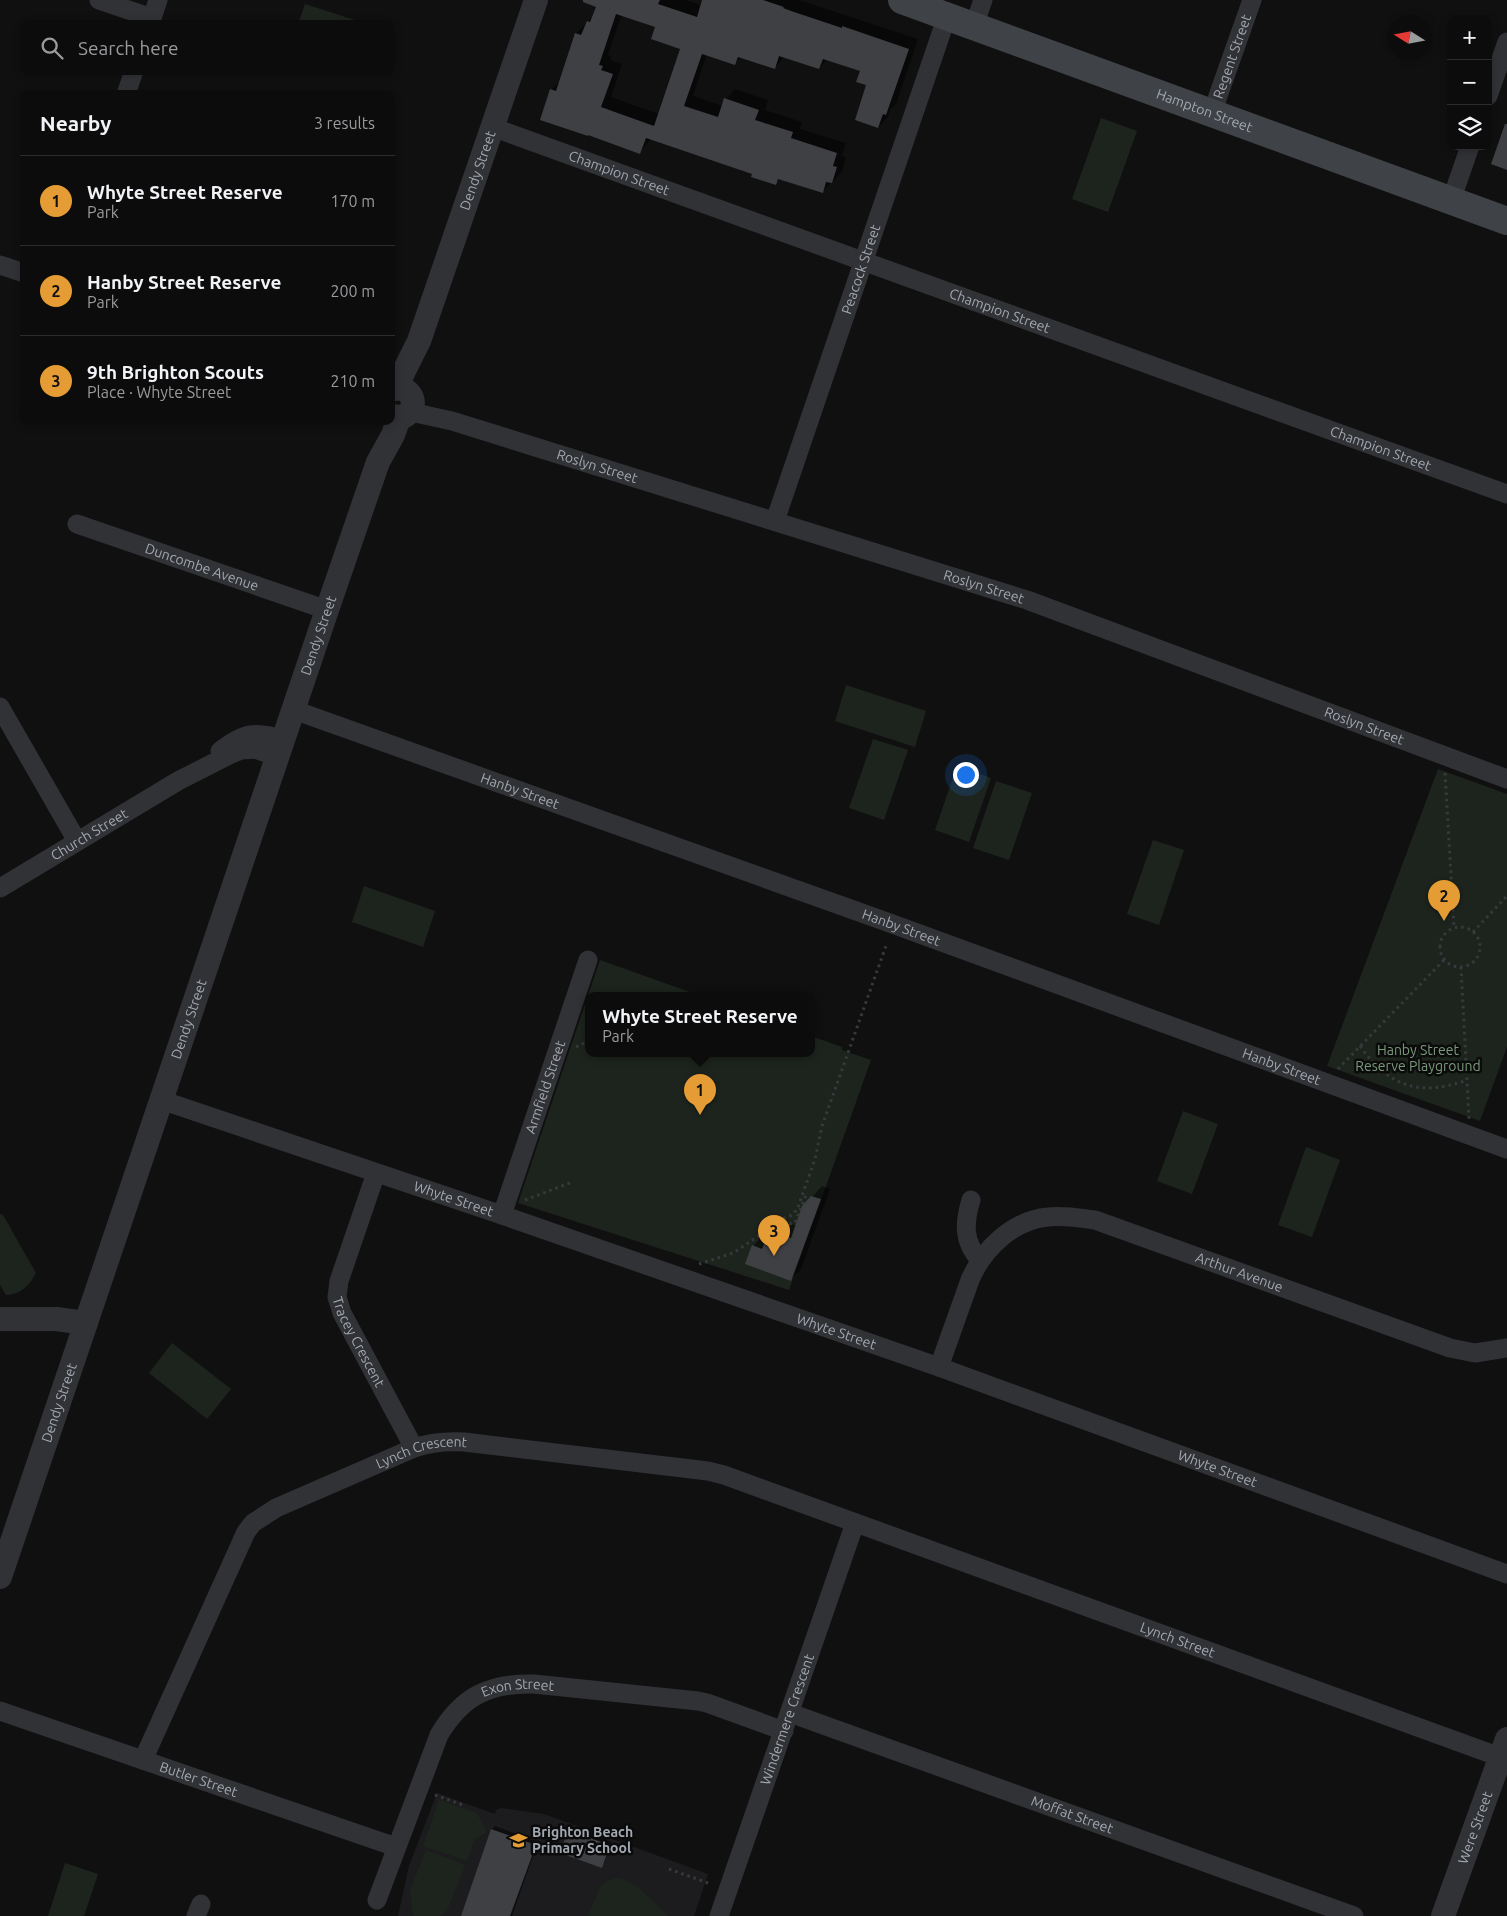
<!DOCTYPE html>
<html lang="en">
<head>
<meta charset="utf-8">
<style>
	:root { --surface:#0c0c0d; --page:#1a1a1b; --text:#f1f3f6; --muted:#9a9b9d; --line:#2c2c2e; --accent:#e59c34 }
	body { margin:0; font-family:Ubuntu,sans-serif; background:var(--page); color:var(--text) }
	.controls { position:absolute; right:15px; top:15px; display:grid; overflow:hidden; border-radius:10px; box-shadow:0 2px 8px #0003 }
	.controls button { width:45px; height:45px; display:grid; place-items:center; padding:0; border:0; border-bottom:1px solid var(--line); background:var(--surface); color:var(--text); font:25px sans-serif }
	.compass { position:absolute; left:1387px; top:15px; width:45px; height:45px; border-radius:50%; background:var(--surface); box-shadow:0 2px 8px #0003; rotate:281deg }
	.you { position:absolute; left:965px; top:774px; width:18px; height:18px; margin:-12px; border:4px solid #fff; border-radius:50%; background:#1a73e8; box-shadow:0 0 0 8px #1a73e833 }
	.badge { display:grid; place-items:center; width:32px; height:32px; border-radius:50%; background:var(--accent); color:#111; font-size:16px; font-weight:700 }
	.pin { position:absolute; translate:-50% -41px; filter:drop-shadow(0 1px 2px #0008) }
	.pin::after { content:''; position:absolute; top:26px; width:18px; height:15px; background:inherit; clip-path:polygon(0 0,100% 0,50% 100%) }
	.popup { position:absolute; left:585px; top:992px; width:230px; height:65px; box-sizing:border-box; display:grid; place-content:center; border-radius:10px; background:var(--surface); filter:drop-shadow(0 1px 4px #0005); font-size:16px; white-space:nowrap; color:var(--muted) }
	.popup b { font-size:19px; color:var(--text) }
	.popup::after { content:''; position:absolute; left:50%; top:100%; margin-left:-10px; border:10px solid transparent; border-top-color:var(--surface) }
	.list { margin:0; padding:0; list-style:none }
	h2 { display:flex; justify-content:space-between; align-items:center; height:65px; margin:0; padding:0 20px; font-size:21px }
	h2 small { font-size:16px; font-weight:400; color:var(--muted) }
	.list li { display:grid; grid-template-columns:32px 1fr auto; gap:15px; align-items:center; box-sizing:border-box; height:90px; padding:0 20px; border-top:1px solid var(--line) }
	.list b { display:block; font-size:19px; white-space:nowrap }
	.list p { margin:0; font-size:16px; white-space:nowrap; color:var(--muted) }
	.list em { font-size:16px; font-style:normal; color:var(--muted) }
	.icon { flex:none; width:28px; height:28px; fill:none; stroke:currentColor; stroke-width:2; stroke-linecap:round; stroke-linejoin:round }
	.map { position:relative; flex:none; width:1507px; height:1916px; overflow:hidden }
	.search { position:absolute; background:var(--surface); box-shadow:0 2px 8px #0003; left:20px; top:20px; width:375px; height:55px; display:flex; align-items:center; gap:12px; box-sizing:border-box; padding:0 18px; border-radius:10px; color:var(--muted); font-size:19px }
	.panel { position:absolute; background:var(--surface); box-shadow:0 2px 8px #0003; left:20px; top:90px; width:375px; height:335px; border-radius:10px }
	.map>svg:first-child { display:block }
	.built { fill:#1c1c1e }
	.green { fill:#1d241d }
	.shadow { fill:#0007; fill-rule:evenodd }
	.building { fill:#3f4044; fill-rule:evenodd }
	.lines { fill:none; stroke-linecap:round; stroke-linejoin:round }
	.path { stroke:#37393d; stroke-width:3; stroke-dasharray:2.5 4; stroke-linecap:butt }
	.minor { stroke:#313236; stroke-width:19 }
	.tertiary { stroke:#313236; stroke-width:24 }
	.secondary { stroke:#3f4246; stroke-width:28 }
	.labels { text-anchor:middle; dominant-baseline:central; stroke-width:5; stroke-linejoin:round; paint-order:stroke }
	.street-label { font-size:14px; fill:#a2a8b1; stroke:#0b0b0c }
	.park-label { font-size:14px; fill:#7a9b7a; stroke:#0b0b0c }
	.poi-label { font-size:14px; font-weight:bold; fill:#a2a8b1; stroke:#0b0b0c; text-anchor:start }
</style>
</head>
<body>
<div class="map">
<svg width="1507" height="1916" viewBox="0 0 1507 1916">
	<rect width="100%" height="100%" fill="#101011"/>
	<!-- built -->
	<path class="built" d="M437,1793L495,1814L496,1810L501,1808L544,1814L708,1874L694,1916H398L409,1866Z"/>
	<!-- green -->
	<path class="green" d="M305,4L361,22V24H298Z
		M1101,118L1137,131L1108,212L1072,199Z
		M846,685L926,711L915,747L835,721Z
		M873,739L908,750L884,820L849,808Z
		M957,766L991,778L969,842L935,830Z
		M1438,769L1507,794V1047L1480,1121L1327,1066Z
		M996,781L1032,793L1009,860L973,848Z
		M1153,840L1184,850L1159,925L1127,914Z
		M364,886L435,911L423,947L352,922Z
		M600,960L701,996H589V1054H811V1036L842,1047V1050L871,1060L789,1290L518,1203Z
		M1183,1111L1218,1124L1192,1194L1157,1181Z
		M1306,1147L1340,1160L1312,1237L1278,1225Z
		M0,1214L3,1215L36,1273C30,1285 20,1295 6,1295L0,1285Z
		M172,1343L231,1389L207,1419L149,1373Z
		M439,1800L477,1813L487,1832L475,1839L467,1861L423,1846Z
		M426,1850L465,1865L447,1911L440,1916H413L410,1890Z
		M65,1863L98,1874L84,1916H48Z
		M613,1878C632,1876 655,1903 668,1916H588L601,1885Z"/>
	<!-- shadow -->
	<path class="shadow" d="M599,0H686L700,5L702,0H799L918,39L896,104L890,109L888,117L878,127L868,85L861,70L828,59L819,68L785,56L775,68L741,57L735,63L707,54L693,96L723,106L726,99L735,89L768,100L765,110L802,122L800,129L846,143L842,156L846,157L842,172L822,192L781,178L775,184L753,174L651,139L640,152L551,90L560,81L576,34L594,15ZM622,14L656,26L681,48L659,114L611,97L622,64L610,60L612,56L608,55Z
		M822,1186L830,1189L801,1269L791,1279L746,1263L753,1246L763,1235L768,1237L770,1230L780,1220L797,1226L812,1197Z
		M495,1826L538,1842L512,1916H462L492,1829Z
		M572,1827L612,1842L604,1863L601,1866L569,1830Z"/>
	<!-- building -->
	<path class="building" d="M583,0H660L658,4L697,17L702,0H763L784,7L783,8L794,12L842,28V26L909,49L886,115L883,114L878,128L855,120L866,85L856,82L860,71L823,59L819,69L779,56L775,69L738,57L735,65L702,54L684,106L718,117L724,98L759,110L755,120L793,132L791,138L837,153L833,166L837,167L832,183L826,182L823,193L778,179L776,185L751,177L752,174L646,138L640,154L588,135V136L540,120L550,89L556,91L575,33L581,35L587,21L590,22L596,7L583,2ZM616,14L655,27L651,39L680,49L654,126L601,107L613,74L601,70L603,66L599,65Z
		M1505,124H1507V170L1491,164Z
		M811,1196L821,1199L791,1281L745,1264L752,1245L762,1249L769,1230L791,1238L802,1206Z
		M491,1829L536,1845L510,1916H461Z
		M568,1830L610,1845L602,1868L560,1853Z"/>
	<g class="lines">
		<!-- path -->
		<path class="path" d="M1445,773L1454,927
			M1440 947a20 20 0 1 1 40 0a20 20 0 1 1-40 0Z
			M1473,932L1507,896
			M1461,967L1469,1119
			M1360,1046C1389,1087 1420,1097 1467,1080
			M576,1047L589,1041
			M1338,1069L1444,960
			M525,1200L572,1182
			M770,1227L795,1223L806,1195L803,1194
			M699,1264L733,1253L763,1233L773,1222L790,1216L797,1210L815,1159L822,1126L887,943
			M435,1795L463,1805
			M669,1869L708,1883"/>
		<!-- minor -->
		<g class="minor">
			<path d="M99,0L152,18"/>
			<path d="M150,24L158,0"/>
			<path d="M974,26L983,0"/>
			<path d="M126,94L134,71"/>
			<path d="M1488,96L1507,42"/>
			<path id="s1" d="M1212,113L1252,0"/>
			<path id="s2" d="M492,127L1507,494"/>
			<path d="M1451,201L1470,146"/>
			<path d="M0,265L24,273"/>
			<path id="s3" d="M411,412L452,421L1027,600L1507,779"/>
			<path id="s4" d="M775,521L947,16"/>
			<path id="s5" d="M77,524L327,610"/>
			<path d="M0,707L77,841"/>
			<path id="s6" d="M294,710L887,922L1507,1149"/>
			<path d="M220,751C246,731 253,732 284,739"/>
			<path id="s7" d="M0,888L178,781L229,755L241,750L255,749L278,757"/>
			<path id="s8" d="M161,1100L502,1215L939,1367L1507,1574"/>
			<path id="s9" d="M376,1173L339,1281L337,1297L342,1313L414,1448"/>
			<path d="M971,1200C964,1223 963,1242 980,1260"/>
			<path id="s10" d="M502,1215L588,960"/>
			<path id="s11" d="M939,1367L970,1280C983,1249 1013,1220 1048,1217C1064,1215 1079,1218 1095,1220L1450,1348L1475,1353L1507,1348"/>
			<path id="s12" d="M0,1711L396,1847"/>
			<path id="s13" d="M790,1713L1354,1916"/>
			<path id="s14" d="M143,1760L246,1532L253,1523L276,1508L414,1448C431,1442 446,1441 464,1442L708,1471L724,1475L1500,1757"/>
			<path id="s15" d="M377,1900L439,1735C462,1696 489,1683 534,1684L698,1701L707,1703L784,1731"/>
			<path d="M196,1916L201,1904"/>
			<path id="s16" d="M719,1916L855,1523"/>
		</g>
		<!-- tertiary -->
		<g class="tertiary">
			<path id="s17" d="M395,389L419,341L536,0"/>
			<path d="M391,390C411,382 422,408 403,417L391,416"/>
			<path d="M0,1319H56L86,1323"/>
			<path id="s18" d="M0,1577L327,610L378,462L393,435L399,418"/>
			<path id="s19" d="M1443,1916L1507,1739"/>
		</g>
		<!-- secondary -->
		<path class="secondary" id="s20" d="M902,0L1507,221"/>
	</g>
	<!-- icons -->
	<defs>
		<symbol id="school-bare" viewBox="-9 -9 18 18"><path d="M0-5L7-2L0 1L-7-2ZM-4 1L0 2.5L4 1V4Q0 6-4 4Z" fill="#e59c34" stroke="#0b0b0c" stroke-width="2.5" paint-order="stroke"/></symbol>
	</defs>
	<g fill-rule="evenodd">
		<use href="#school-bare" x="506" y="1828" width="25" height="25"/>
	</g>
	<g class="labels">
		<!-- street labels -->
		<g class="street-label">
			<text stroke="none"><textPath href="#s1" startOffset="60">Regent Street</textPath></text>
			<text stroke="none"><textPath href="#s20" startOffset="322">Hampton Street</textPath></text>
			<text stroke="none"><textPath href="#s17" startOffset="234">Dendy Street</textPath></text>
			<text stroke="none"><textPath href="#s2" startOffset="135">Champion Street</textPath></text>
			<text stroke="none"><textPath href="#s4" startOffset="266">Peacock Street</textPath></text>
			<text stroke="none"><textPath href="#s2" startOffset="540">Champion Street</textPath></text>
			<text stroke="none"><textPath href="#s2" startOffset="945">Champion Street</textPath></text>
			<text stroke="none"><textPath href="#s3" startOffset="194">Roslyn Street</textPath></text>
			<text stroke="none"><textPath href="#s5" startOffset="132">Duncombe Avenue</textPath></text>
			<text stroke="none"><textPath href="#s3" startOffset="599">Roslyn Street</textPath></text>
			<text stroke="none"><textPath href="#s18" startOffset="994">Dendy Street</textPath></text>
			<text stroke="none"><textPath href="#s3" startOffset="1004">Roslyn Street</textPath></text>
			<text stroke="none"><textPath href="#s6" startOffset="240">Hanby Street</textPath></text>
			<text stroke="none"><textPath href="#s7" startOffset="104">Church Street</textPath></text>
			<text stroke="none"><textPath href="#s6" startOffset="645">Hanby Street</textPath></text>
			<text stroke="none"><textPath href="#s18" startOffset="589">Dendy Street</textPath></text>
			<text stroke="none"><textPath href="#s6" startOffset="1050">Hanby Street</textPath></text>
			<text stroke="none"><textPath href="#s10" startOffset="135">Armfield Street</textPath></text>
			<text stroke="none"><textPath href="#s8" startOffset="309">Whyte Street</textPath></text>
			<text stroke="none"><textPath href="#s11" startOffset="398">Arthur Avenue</textPath></text>
			<text stroke="none"><textPath href="#s8" startOffset="714">Whyte Street</textPath></text>
			<text stroke="none"><textPath href="#s9" startOffset="180">Tracey Crescent</textPath></text>
			<text stroke="none"><textPath href="#s18" startOffset="184">Dendy Street</textPath></text>
			<text stroke="none"><textPath href="#s14" startOffset="446">Lynch Crescent</textPath></text>
			<text stroke="none"><textPath href="#s8" startOffset="1119">Whyte Street</textPath></text>
			<text stroke="none"><textPath href="#s14" startOffset="1235">Lynch Street</textPath></text>
			<text stroke="none"><textPath href="#s15" startOffset="274">Exon Street</textPath></text>
			<text stroke="none"><textPath href="#s16" startOffset="208">Windermere Crescent</textPath></text>
			<text stroke="none"><textPath href="#s12" startOffset="210">Butler Street</textPath></text>
			<text stroke="none"><textPath href="#s13" startOffset="300">Moffat Street</textPath></text>
			<text stroke="none"><textPath href="#s19" startOffset="94">Were Street</textPath></text>
		</g>
		<!-- park labels -->
		<g class="park-label">
			<text x="1418" y="1050">Hanby Street<tspan x="1418" dy="16">Reserve Playground</tspan></text>
		</g>
		<!-- poi labels -->
		<g class="poi-label">
			<text x="532" y="1832">Brighton Beach<tspan x="532" dy="16">Primary School</tspan></text>
		</g>
	</g>
</svg>
<div class="controls">
<button>+</button>
<button>−</button>
<button><svg class="icon" aria-label="layers" viewBox="0 0 24 24"><path d="M12 4l9 5-9 5-9-5zM3 14l9 5 9-5"/></svg></button>
</div>
<svg class="compass" viewBox="-18 -18 36 36"><path d="M0-13l5 13h-10z" fill="#e53935"/><path d="M0 13l5-13h-10z" fill="#9a9b9d"/></svg>
<div class="you"></div>
<div class="pin badge" style="left:700px;top:1115px">1</div>
<div class="popup"><b>Whyte Street Reserve</b>Park</div>
<div class="pin badge" style="left:1444px;top:921px">2</div>
<div class="pin badge" style="left:774px;top:1256px">3</div>
<div class="search"><svg class="icon" aria-label="search" viewBox="0 0 24 24"><circle cx="10" cy="10" r="6"/><path d="M15 15l6 6"/></svg>Search here</div>
<section class="panel">
<h2>Nearby<small>3 results</small></h2>
<ul class="list">
<li><span class="badge">1</span><div><b>Whyte Street Reserve</b><p>Park</p></div><em>170 m</em></li>
<li><span class="badge">2</span><div><b>Hanby Street Reserve</b><p>Park</p></div><em>200 m</em></li>
<li><span class="badge">3</span><div><b>9th Brighton Scouts</b><p>Place · Whyte Street</p></div><em>210 m</em></li>
</ul>
</section>
</div>
</body>
</html>
